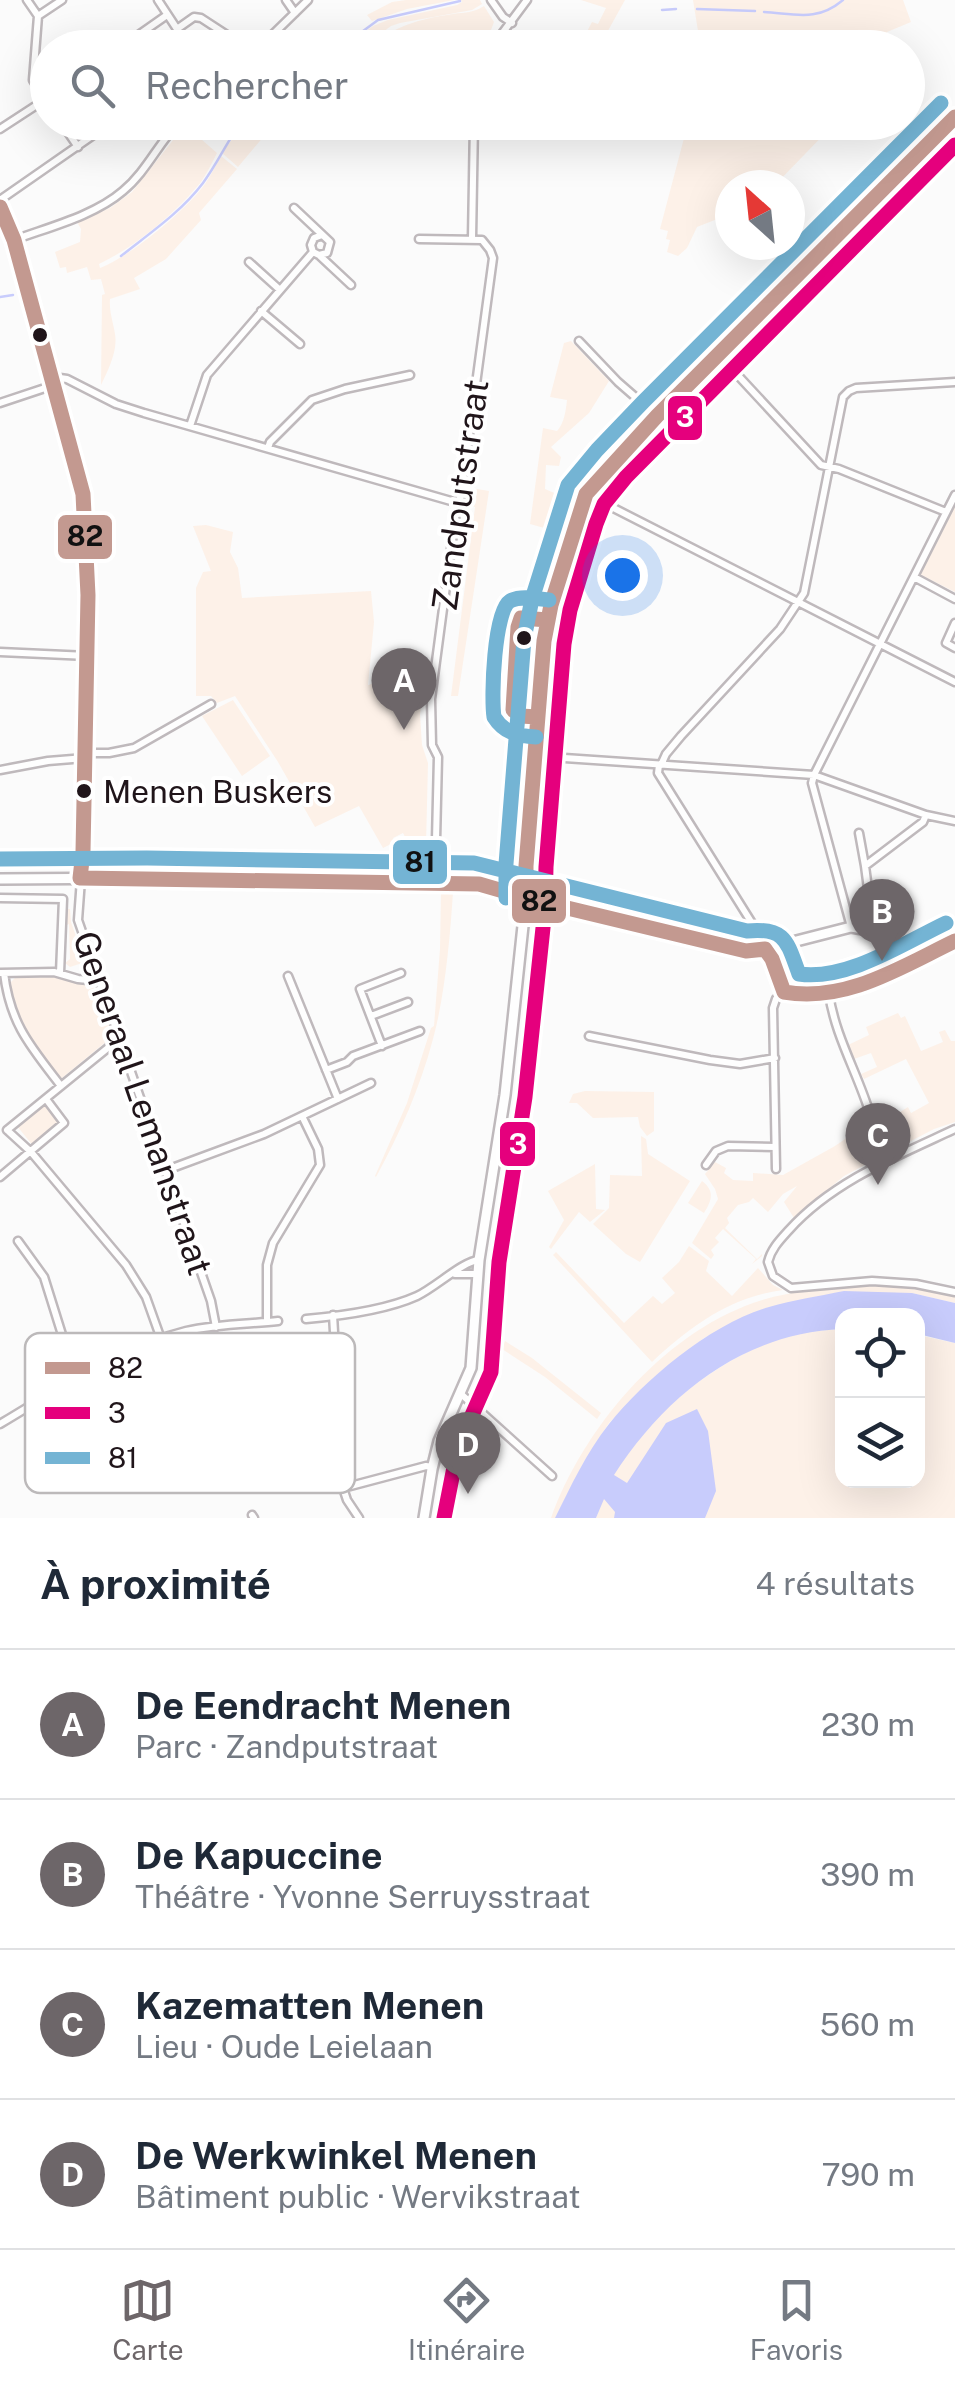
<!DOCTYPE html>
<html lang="fr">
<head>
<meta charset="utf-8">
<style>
	:root { --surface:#fff; --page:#f6f6f7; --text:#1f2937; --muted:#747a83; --line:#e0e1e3; --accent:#6d6669 }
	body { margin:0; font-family:"Public Sans",sans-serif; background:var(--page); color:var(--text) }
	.controls { position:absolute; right:30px; bottom:30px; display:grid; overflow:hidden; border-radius:20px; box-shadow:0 10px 40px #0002 }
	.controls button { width:90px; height:90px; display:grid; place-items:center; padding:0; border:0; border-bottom:2px solid var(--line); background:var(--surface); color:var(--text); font:50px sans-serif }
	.compass { position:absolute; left:715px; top:170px; width:90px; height:90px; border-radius:50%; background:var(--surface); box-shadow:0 10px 40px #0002; rotate:333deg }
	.you { position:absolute; left:622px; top:575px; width:35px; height:35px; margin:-25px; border:8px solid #fff; border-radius:50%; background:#1a73e8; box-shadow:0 0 0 15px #1a73e833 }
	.badge { display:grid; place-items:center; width:65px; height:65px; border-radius:50%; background:var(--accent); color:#fff; font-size:32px; font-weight:700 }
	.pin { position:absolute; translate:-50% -82px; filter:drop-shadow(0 2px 5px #0008) }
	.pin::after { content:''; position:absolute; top:52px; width:35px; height:30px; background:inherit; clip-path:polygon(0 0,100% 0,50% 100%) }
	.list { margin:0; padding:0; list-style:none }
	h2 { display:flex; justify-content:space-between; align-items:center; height:130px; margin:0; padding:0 40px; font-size:42px }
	h2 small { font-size:32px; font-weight:400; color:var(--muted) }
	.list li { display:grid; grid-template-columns:65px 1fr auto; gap:30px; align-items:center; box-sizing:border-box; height:150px; padding:0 40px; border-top:2px solid var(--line) }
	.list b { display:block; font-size:38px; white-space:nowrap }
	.list p { margin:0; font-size:32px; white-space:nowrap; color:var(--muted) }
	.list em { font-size:32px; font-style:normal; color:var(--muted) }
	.icon { flex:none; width:55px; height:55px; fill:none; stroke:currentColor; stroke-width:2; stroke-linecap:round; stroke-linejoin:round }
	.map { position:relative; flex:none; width:955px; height:1518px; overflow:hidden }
	.search { position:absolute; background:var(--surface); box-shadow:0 10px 40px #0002; left:30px; right:30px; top:30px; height:110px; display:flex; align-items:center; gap:25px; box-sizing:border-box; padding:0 35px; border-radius:55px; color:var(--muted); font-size:38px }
	.sheet { height:730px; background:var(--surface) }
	nav { display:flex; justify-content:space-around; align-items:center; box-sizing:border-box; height:140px; border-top:2px solid var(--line); background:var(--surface); font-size:28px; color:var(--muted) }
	nav a { display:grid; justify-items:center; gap:5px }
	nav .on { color:var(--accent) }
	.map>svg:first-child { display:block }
	.green { fill:#fdf1e8 }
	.water { fill:#c8ccfc }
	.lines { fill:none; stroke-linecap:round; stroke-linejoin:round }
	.stream { stroke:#c8ccfc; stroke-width:2.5 }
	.street-casing { stroke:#bfb9bc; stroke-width:11 }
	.secondary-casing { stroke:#bfb9bc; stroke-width:14 }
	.street { stroke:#fefefe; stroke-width:6 }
	.secondary { stroke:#fefefe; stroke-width:9 }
	.bus-1-casing { stroke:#fff; stroke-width:22 }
	.bus-2-casing { stroke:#fff; stroke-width:22 }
	.bus-3-casing { stroke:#fff; stroke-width:22 }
	.bus-1 { stroke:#c39990; stroke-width:15 }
	.bus-2 { stroke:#e5007d; stroke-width:15 }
	.bus-3 { stroke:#74b4d4; stroke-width:15 }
	.bus-dot { fill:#20151a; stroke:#fff; stroke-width:4 }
	.labels { text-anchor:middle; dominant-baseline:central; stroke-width:8; stroke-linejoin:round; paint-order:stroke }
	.bus-label { font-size:32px; fill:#20151a; stroke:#fff; text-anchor:start }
	.street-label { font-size:35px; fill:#20151a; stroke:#fff }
	.key { fill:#fff; stroke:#bcb9ba; stroke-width:2.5 }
	.key-label { font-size:28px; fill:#20151a }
	.line-badge { stroke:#fff; stroke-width:4 }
	.badge-label { font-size:28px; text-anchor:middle; font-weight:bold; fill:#fff }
	.pale-badge-label { font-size:28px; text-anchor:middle; font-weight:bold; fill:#111 }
</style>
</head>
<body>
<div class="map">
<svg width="955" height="1518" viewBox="0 0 955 1518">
	<rect width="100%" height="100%" fill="#fbfbfb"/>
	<!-- green -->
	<path class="green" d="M406,0H454L407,9L372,21L367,15L392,2Z
		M461,0H480L482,4L472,10L400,23L391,26L363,47H344L373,26L388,20L457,5L462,2Z
		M581,0H625L599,47H579L592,22L598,24L606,8Z
		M693,0H903L911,22L887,32L892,47H697L698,31Z
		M484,6L494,22L488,38L480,47H449L432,41L406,47H368C395,26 419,19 453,14C466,12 473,13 484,6Z
		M244,123H275L238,167L222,153Z
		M688,123V122L835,123L775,185H730V214L697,227L687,248L678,256L667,252L670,240L666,239L668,231L660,229Z
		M185,125L217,153C212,163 207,173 201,182C176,213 135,247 99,264L100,268C131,256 185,211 205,184C211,175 216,165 221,156L237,169L199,213L201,220L166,259L134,278L140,289L110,299C109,312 113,321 115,334C118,351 108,370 101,385L102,295L105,294L101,279L91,280L87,267L67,273L66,267L60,268L55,252L80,242L81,229L77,222L110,208L132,192Z
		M571,341L609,381L589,413L551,447L561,457L559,466L546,465L545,489L573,501L562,533L530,524L543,428L557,431C564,424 566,410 567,400L550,397L564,343Z
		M465,487L489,491L458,696H451L475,507L462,504Z
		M955,503V592L919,574Z
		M206,525L233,532L230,552L238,568L242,598L371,591L374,622L368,685L388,679L429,685L427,698H422L420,715L422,745L428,763L426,845L413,852L403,833L393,838L395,842L383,848L359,806L315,827L278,762L235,696L217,703L211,696H196V588L203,572L211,571L193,526Z
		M233,700L270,756L242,776L202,716Z
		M441,892H453C450,938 445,995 433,1039C420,1088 400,1133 376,1177L375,1176L407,1103L431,1028L434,1026L440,949Z
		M890,900L905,935L924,927L926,929L916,934L919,940L929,936L933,943L922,948L917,941L901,937L892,916L880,913L878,906Z
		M65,909H70L71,922L85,962L70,967L65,963L70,959L69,924L64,926Z
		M57,977L93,986L113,1036L62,1078L59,1079L26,1035L10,986L11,982L15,978Z
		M898,1013L901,1018L905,1016L921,1051L943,1042L939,1032L945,1030L951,1041H955V1122L934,1129L844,1176L794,1218L784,1202L797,1186L783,1194L768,1212L753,1198L749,1202L738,1205L727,1218L729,1223L725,1228L757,1259L762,1254V1256L752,1264L756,1259L723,1229L715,1238L719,1242L711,1250L714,1255L711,1259L692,1243L718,1199L715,1189L705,1174L715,1162L726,1168L724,1173L733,1180L753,1181V1173L783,1175L835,1146L881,1114L886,1121L908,1107L911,1113L929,1103L906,1059L864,1079L861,1074L877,1067L871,1053L854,1059L848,1045L869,1035L866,1027Z
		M585,1091L654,1092V1131L647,1136L640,1127L638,1117L593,1118L577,1103H569L573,1094Z
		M44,1104L61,1124L34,1147L17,1126Z
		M641,1136L646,1139L648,1154L690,1181L640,1262L626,1254L593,1224L609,1208L610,1175L642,1176Z
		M595,1164L596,1209L605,1210L590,1222L579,1212L551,1249L549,1247L564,1220L548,1191Z
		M702,1181C715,1191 712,1200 704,1213L688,1203Z
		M689,1246L709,1261L706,1271L732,1296L758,1268L773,1285L783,1290C730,1297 691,1326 652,1362L553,1255L556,1252L624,1323L653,1296L662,1304L675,1293L662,1278L679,1262Z
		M860,1285L914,1288L955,1297V1303L912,1293L766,1308L704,1338L660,1372L609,1423L585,1460L555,1518H551C583,1429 661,1336 753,1303C787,1291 824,1289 860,1285Z
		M842,1329V1480H918V1335L955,1343V1518H596C601,1506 604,1493 610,1481C642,1420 709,1365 773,1341C794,1333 820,1330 842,1329Z
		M505,1341L532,1358L601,1413L597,1419L545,1377L502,1349Z"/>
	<!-- water -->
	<path class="water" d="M844,1291L912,1293L955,1303V1343L918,1334V1316H842V1329C744,1333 666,1394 614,1475L627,1483L666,1423L697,1409L708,1431L716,1491L705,1518H614L615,1512L604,1499L596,1518H555C571,1486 586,1453 609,1424C645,1379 712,1323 769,1307C793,1300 819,1296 844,1291Z"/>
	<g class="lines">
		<!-- stream -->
		<path class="stream" d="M697,9L755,11
			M662,10L676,9
			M764,12C796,14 817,22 843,0
			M340,48L378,20L460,1
			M121,256C150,233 181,212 203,183C217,164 227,142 241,122
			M0,297L13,295"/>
		<defs>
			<path id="street" d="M27,0L38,16L62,0
				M158,0L177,29L194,17L201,18L247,48
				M286,0L295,13
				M491,0L503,17L512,23
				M38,16L33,80L48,104
				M498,39L527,0
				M120,48L167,15
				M259,48L308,0
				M61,122L78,147
				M0,129L46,99
				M0,200L112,122
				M0,207L14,240L28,289L83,494L89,554L88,656L83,852L78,920L211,1301L216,1327
				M294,208L330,242L327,253L319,255L313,252L311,245L314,238L322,235
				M790,234L813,259
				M472,238L474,122
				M419,239L482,240L490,250L493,258L461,495L456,511L431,699L432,745L438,757L435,882
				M14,240C49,227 94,216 123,191C146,172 158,144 179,122
				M320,256L351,285
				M249,262L280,290
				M261,311L300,344
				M579,341L618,382L657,416
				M719,355L821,465L839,469L946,512
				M52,380L60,378L67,379L116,404L144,413L458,503
				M0,403L54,385
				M190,426L207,375L313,252
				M268,448L270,442L312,400L345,389L410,375
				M586,494L955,682
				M914,577L955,599
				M955,623L946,643L955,648
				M0,652L88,656
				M85,753H109L134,748L211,704
				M535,756L814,775L926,815L955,821
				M659,765L658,773L755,928L765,949
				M661,765L666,754L681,736L780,629L804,593L843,397L849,391L856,388L955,382
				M0,770L48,761L85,758
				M859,833L865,866
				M0,898L63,899L60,973
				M851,927L812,783L814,775L955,495
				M869,930L870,904L865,866L923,822L926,815
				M1,973L54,972L78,979L98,981
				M4,973C10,1024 31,1047 61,1086
				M288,976L338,1099
				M829,994C835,1036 858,1074 870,1114
				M371,1016L408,1002
				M589,1036L710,1060L740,1064L775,1058
				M382,1046L360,989L401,973
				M326,1070L347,1062L353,1056L420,1031
				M955,1129C897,1156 832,1182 789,1230C780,1240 771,1249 768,1262L773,1276L791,1288L872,1281L916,1284L955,1292
				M7,1130L31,1152L126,1265L146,1297L161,1339
				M7,1130L120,1038
				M706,1165L716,1151L728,1146L775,1147
				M776,1169L773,1008L776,999L784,992
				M164,1171L264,1134L371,1083
				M0,1177L64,1123L46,1099
				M18,1241L44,1277L64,1341L63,1350L74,1380
				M455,1274H477
				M333,1315L343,1488L347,1500L359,1518
				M306,1319C340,1316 386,1310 417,1296C436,1287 463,1261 479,1260
				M267,1322V1265L273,1243L320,1165L318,1149L302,1116
				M461,1394L552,1476
				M0,1424C59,1389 118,1348 186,1331C216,1324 248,1324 278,1321
				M343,1488L426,1466L433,1467
				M252,1515L254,1518"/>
			<path id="secondary" d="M0,879L147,878L471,883L746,951L765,949L851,927L869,930L889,947L906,955L929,953
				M493,887L515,877L526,866
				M765,949L772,959L784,992C837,1009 907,962 955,941
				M424,1518L432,1469L439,1441L471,1368L479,1260L505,1095L525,907L526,866L544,641L551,605L577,518L586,494L611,464L955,117"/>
		</defs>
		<!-- street casing -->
		<use href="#street" class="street-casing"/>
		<!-- secondary casing -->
		<use href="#secondary" class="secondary-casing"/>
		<!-- street -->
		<use href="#street" class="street"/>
		<!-- secondary -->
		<use href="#secondary" class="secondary"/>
		<defs>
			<path id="bus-1" d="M0,207L14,240L83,494L88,595L83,852L80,878
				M537,717L521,716L513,710L518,627L521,618L548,620
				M80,878L479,884L534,900L746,951L765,949L772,959L784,992C846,1003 901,967 955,941
				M526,898V866L544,641L551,605L586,494L657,416L955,117"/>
			<path id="bus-2" d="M444,1518L458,1447L491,1372L499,1262L525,1097L545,909L546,867L564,644L570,610L596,524L604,504L626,477L955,145"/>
			<path id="bus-3" d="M536,737C518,736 504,733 494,717C491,697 494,611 510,601C521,595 538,599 549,600
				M0,859L147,858L474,863L747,931C786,927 787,942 799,974C847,981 904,943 946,923
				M506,898V864L524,639L532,599L568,485L597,450L643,402L941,103"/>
		</defs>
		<!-- bus-1 casing -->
		<use href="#bus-1" class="bus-1-casing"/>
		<!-- bus-2 casing -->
		<use href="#bus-2" class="bus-2-casing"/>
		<!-- bus-3 casing -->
		<use href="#bus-3" class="bus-3-casing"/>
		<!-- bus-1 -->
		<use href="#bus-1" class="bus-1"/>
		<!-- bus-2 -->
		<use href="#bus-2" class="bus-2"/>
		<!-- bus-3 -->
		<use href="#bus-3" class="bus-3"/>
	</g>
	<!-- markers -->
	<g class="bus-dot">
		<circle cx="40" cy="335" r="9"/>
		<circle cx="524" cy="638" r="9"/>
		<circle cx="84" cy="791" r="9"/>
	</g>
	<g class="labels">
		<!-- bus labels -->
		<g class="bus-label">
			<text x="103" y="791">Menen Buskers</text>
		</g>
		<!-- street labels -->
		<g class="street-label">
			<text transform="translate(460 495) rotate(-82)">Zandputstraat</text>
			<text transform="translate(143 1103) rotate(71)">Generaal Lemanstraat</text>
		</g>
	</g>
	<!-- legend -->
	<rect x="25" y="1333" width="330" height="160" rx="15" class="key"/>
	<rect x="45" y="1362" width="45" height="12" fill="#c39990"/>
	<rect x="45" y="1407" width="45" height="12" fill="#e5007d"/>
	<rect x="45" y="1452" width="45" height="12" fill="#74b4d4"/>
	<g class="key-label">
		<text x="108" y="1378">82</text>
		<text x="108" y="1423">3</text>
		<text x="108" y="1468">81</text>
	</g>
	<g class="line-badge">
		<rect x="666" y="394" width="38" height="48" rx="10" fill="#e5007d"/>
		<rect x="56" y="513" width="58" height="48" rx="10" fill="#c39990"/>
		<rect x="391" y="838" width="58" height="48" rx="10" fill="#74b4d4"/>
		<rect x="510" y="877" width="58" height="48" rx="10" fill="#c39990"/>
		<rect x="498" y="1120" width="39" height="48" rx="10" fill="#e5007d"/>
	</g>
	<g class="badge-label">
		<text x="685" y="427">3</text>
		<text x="518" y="1154">3</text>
	</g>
	<g class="pale-badge-label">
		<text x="85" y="546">82</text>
		<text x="420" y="872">81</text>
		<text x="539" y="911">82</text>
	</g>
</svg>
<div class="controls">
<button><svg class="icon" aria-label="locate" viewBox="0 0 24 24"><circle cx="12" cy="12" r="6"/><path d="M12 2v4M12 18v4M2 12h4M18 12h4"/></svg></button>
<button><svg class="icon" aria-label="layers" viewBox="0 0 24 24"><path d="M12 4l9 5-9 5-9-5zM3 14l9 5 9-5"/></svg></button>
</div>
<svg class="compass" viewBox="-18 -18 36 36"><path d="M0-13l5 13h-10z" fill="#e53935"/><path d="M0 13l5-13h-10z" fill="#747a83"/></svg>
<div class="you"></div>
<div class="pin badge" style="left:404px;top:730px">A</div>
<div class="pin badge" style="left:882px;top:961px">B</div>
<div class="pin badge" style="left:878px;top:1185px">C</div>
<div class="pin badge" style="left:468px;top:1494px">D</div>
<div class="search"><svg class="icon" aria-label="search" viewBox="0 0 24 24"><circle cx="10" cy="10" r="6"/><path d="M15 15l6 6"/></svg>Rechercher</div>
</div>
<section class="sheet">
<h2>À proximité<small>4 résultats</small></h2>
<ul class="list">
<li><span class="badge">A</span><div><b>De Eendracht Menen</b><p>Parc · Zandputstraat</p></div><em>230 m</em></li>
<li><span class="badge">B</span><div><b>De Kapuccine</b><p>Théâtre · Yvonne Serruysstraat</p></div><em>390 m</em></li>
<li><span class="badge">C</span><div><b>Kazematten Menen</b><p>Lieu · Oude Leielaan</p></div><em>560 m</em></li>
<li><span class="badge">D</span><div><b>De Werkwinkel Menen</b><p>Bâtiment public · Wervikstraat</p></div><em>790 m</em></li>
</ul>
</section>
<nav>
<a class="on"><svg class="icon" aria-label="map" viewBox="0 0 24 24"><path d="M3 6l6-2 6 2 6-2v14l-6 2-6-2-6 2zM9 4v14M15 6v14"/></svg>Carte</a>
<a><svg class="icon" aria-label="directions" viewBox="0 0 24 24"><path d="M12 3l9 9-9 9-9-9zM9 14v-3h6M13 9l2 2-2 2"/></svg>Itinéraire</a>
<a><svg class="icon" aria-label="saved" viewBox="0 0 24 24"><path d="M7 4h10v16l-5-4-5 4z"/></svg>Favoris</a>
</nav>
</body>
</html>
